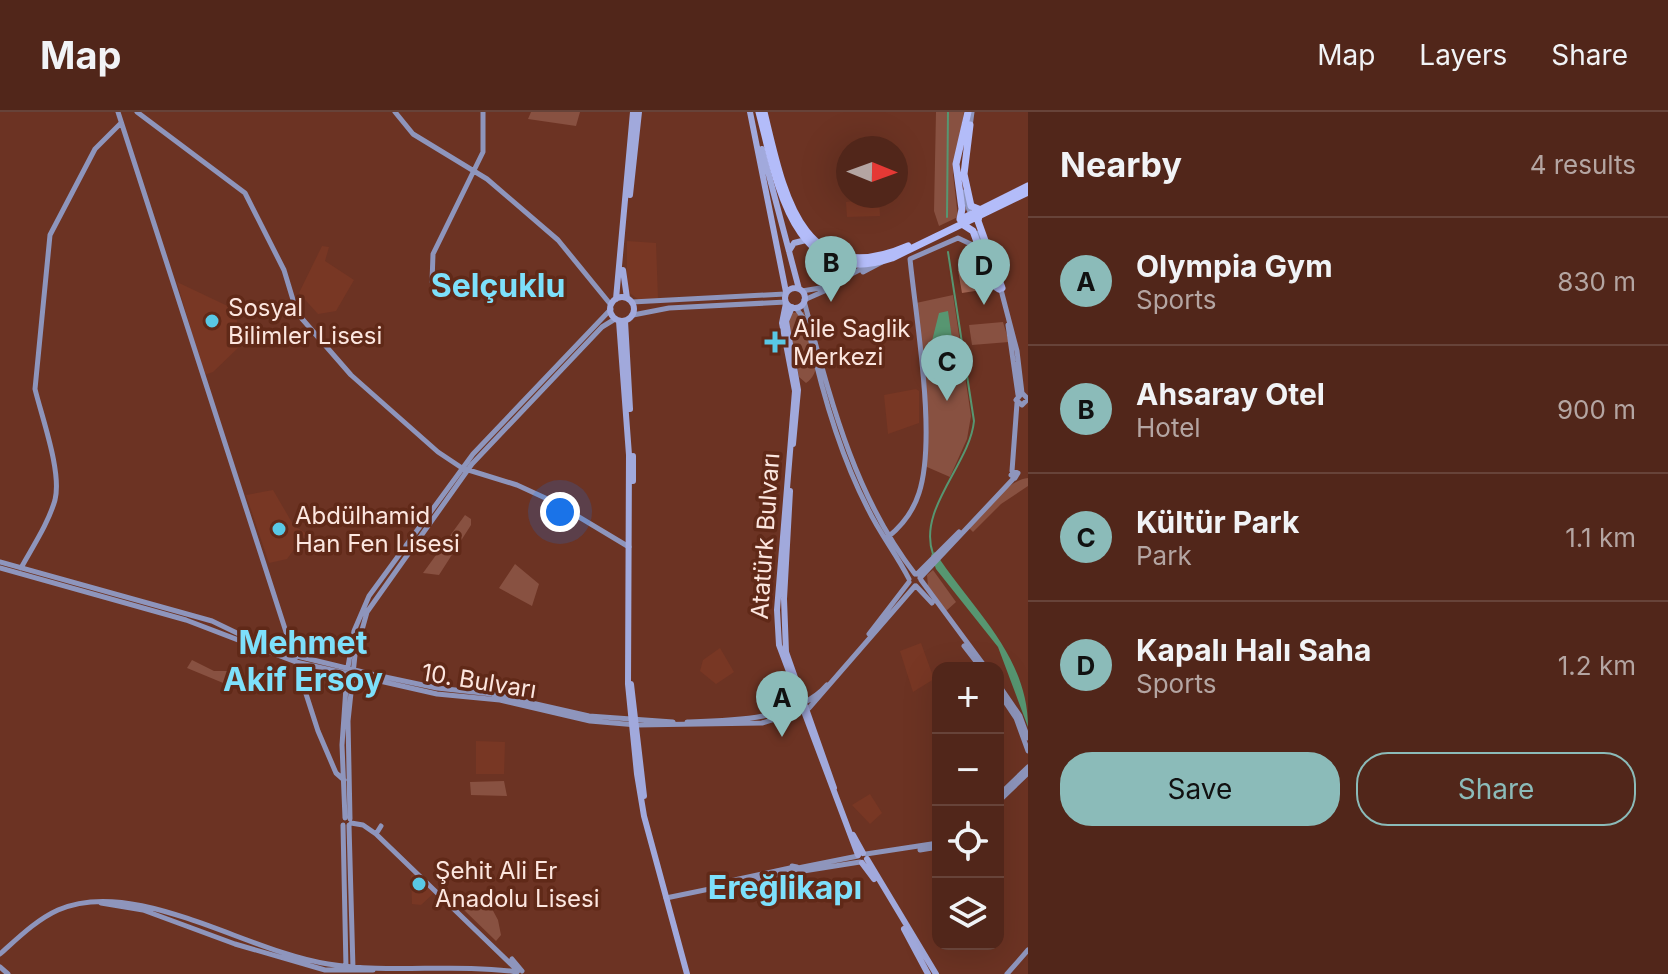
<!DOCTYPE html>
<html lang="en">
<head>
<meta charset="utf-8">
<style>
	:root { --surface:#51261a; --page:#5b3227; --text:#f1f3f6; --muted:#b4a5a2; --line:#674339; --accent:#8bbbb9 }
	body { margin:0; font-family:Inter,sans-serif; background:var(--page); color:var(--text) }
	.controls { position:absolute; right:24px; bottom:24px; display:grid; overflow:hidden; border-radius:16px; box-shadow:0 8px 32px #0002 }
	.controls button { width:72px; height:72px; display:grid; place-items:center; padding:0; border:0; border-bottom:2px solid var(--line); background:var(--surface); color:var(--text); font:40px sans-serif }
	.compass { position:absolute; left:836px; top:24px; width:72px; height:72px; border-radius:50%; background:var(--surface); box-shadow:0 8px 32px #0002; rotate:91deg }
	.you { position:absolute; left:560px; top:400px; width:28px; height:28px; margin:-20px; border:6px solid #fff; border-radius:50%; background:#1a73e8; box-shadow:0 0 0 12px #1a73e833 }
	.badge { display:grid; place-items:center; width:52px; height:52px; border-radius:50%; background:var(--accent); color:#111; font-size:26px; font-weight:700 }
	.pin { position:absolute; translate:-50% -66px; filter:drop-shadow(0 2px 4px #0008) }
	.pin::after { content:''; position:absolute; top:42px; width:28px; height:24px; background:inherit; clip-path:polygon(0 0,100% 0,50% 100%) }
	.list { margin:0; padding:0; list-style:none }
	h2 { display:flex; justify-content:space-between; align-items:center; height:104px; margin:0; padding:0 32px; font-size:34px }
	h2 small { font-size:26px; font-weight:400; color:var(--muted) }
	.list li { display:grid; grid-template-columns:52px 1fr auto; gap:24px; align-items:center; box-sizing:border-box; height:128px; padding:0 32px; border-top:2px solid var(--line) }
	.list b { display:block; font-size:30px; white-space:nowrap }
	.list p { margin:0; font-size:26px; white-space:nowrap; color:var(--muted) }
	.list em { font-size:26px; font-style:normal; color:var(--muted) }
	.actions { display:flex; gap:16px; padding:24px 32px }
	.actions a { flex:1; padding:18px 0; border:2px solid var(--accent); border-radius:32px; text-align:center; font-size:28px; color:var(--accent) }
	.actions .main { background:var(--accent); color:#111 }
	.icon { flex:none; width:44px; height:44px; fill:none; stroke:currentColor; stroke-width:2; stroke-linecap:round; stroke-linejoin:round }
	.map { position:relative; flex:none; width:1028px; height:862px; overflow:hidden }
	header { display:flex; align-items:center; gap:48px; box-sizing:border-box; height:112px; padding:0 40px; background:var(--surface); border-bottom:2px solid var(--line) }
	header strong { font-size:38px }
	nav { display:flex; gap:44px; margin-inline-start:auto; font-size:28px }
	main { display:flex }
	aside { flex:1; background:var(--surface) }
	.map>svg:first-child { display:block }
	.built { fill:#783724 }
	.green { fill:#885141 }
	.forest { fill:#a76855 }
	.water { fill:#579671 }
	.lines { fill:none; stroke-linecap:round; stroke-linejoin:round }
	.stream { stroke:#579671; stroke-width:2 }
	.secondary { stroke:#8e95bc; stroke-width:5 }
	.primary { stroke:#a1a9dc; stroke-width:6 }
	.highway { stroke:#b3bcf9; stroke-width:7 }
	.poi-dot { fill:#59c8e5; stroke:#602918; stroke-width:3 }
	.labels { text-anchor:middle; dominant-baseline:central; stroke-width:7; stroke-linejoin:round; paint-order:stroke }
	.poi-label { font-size:24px; fill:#fce6df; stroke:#602918; text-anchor:start }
	.street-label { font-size:24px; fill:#fce6df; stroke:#602918 }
	.district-label { font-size:32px; font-weight:bold; fill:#7de0fb; stroke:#602918 }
</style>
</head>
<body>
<header>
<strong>Map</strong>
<nav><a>Map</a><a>Layers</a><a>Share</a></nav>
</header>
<main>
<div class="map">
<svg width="1028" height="862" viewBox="0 0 1028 862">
	<rect width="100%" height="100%" fill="#6c3323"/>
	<!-- built -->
	<path class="built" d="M879,86L880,104L847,105L846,90Z
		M627,129L656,131L658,187L639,188L627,179Z
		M322,134L329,135L325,149L354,168L336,199L318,202L299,181Z
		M177,170L236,198L239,235L213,260L204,263Z
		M916,277L919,279V311L888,322L884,283Z
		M273,378L294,414L306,421L287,447L269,451L246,383Z
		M921,531L934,567L913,580L900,539Z
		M720,536L734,560L716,572L700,559L703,548Z
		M476,629L505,630L504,662H476Z
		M870,682L882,701L870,712L852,693Z
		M416,760L435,780L421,793L412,792L411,763Z"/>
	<!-- green -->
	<path class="green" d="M531,0H580L576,14L528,7Z
		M936,0H964L953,62L958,105L939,114L934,99Z
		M953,183L971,304L967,327L950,365L927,355L916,191Z
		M804,200C810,221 828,256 806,271L799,265L788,208V201Z
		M1003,210L1009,230L972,233L969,213Z
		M1028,366V374L1001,392L973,420L969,416C984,401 1006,368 1028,366Z
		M465,403L471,407V413L439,463L423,461Z
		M515,452L539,472L532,494L499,476Z
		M933,458L956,490L946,499L928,474L927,463Z
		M192,548L214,559H229L228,573L187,556Z
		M504,669L507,684L471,683L470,670Z
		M483,780L498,808L501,823L496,829L463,797Z"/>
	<!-- forest -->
	<path class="forest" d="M982,155L988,177L962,181L958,158Z"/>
	<!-- water -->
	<path class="water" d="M948,199L955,247L940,239L932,241L930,237L939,201Z
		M935,440C971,496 1028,543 1028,615L998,535L936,457L931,443Z"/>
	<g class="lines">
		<!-- stream -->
		<path class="stream" d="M947,105L948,0
			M933,442C917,397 970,352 974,309L948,140"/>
		<!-- secondary -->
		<path class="secondary" d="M118,0L318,619L336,661L344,668
			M137,0L245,81L284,158L297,201L351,263L438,340L462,356L517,373L554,390L629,435
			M395,0L413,22L487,67L558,128L611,193
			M970,15L972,0
			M963,80L969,98
			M978,121L984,135
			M863,160L882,150
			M432,170L433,142L483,40V0
			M1000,174L1017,239L1022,281L1028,287L1022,293L1016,288L1022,281
			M802,179L826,175L871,152
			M804,188L829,177
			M804,189C830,285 853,382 915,462
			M632,190L785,182
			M796,196L807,211
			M633,203L669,196L786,190
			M1008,213L1018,283
			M809,221C822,280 840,343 868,397C880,422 897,443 909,467
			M1012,359L1017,291
			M1013,359L1018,361L1015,366L1011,363Z
			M888,425C903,413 913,400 919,381C937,326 916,207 910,147L958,126L979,136
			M0,450L212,509L272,538L371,562L437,576L492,582L589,604L673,610
			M0,456L186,508L296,550L437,582L500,588L590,609L637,613L762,611L809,596L915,474
			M21,456C33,434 48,412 55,388C62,360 42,306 35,277L50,123L95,37L121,11
			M917,462L959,420
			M920,466L1014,366
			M921,468L986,556
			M916,474L932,491
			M869,522L909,470
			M964,534L981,556
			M998,572L1020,604L1028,626
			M998,579L1016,606L1028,639
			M687,610C730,609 797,608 827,573
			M998,684L1028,655
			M998,690L1028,661
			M345,706L342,633L347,561L354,519L369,484L473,342L611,197
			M350,707L348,609L355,543L367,500L472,352L602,215L615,207
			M351,711L363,713L376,722L518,859
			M343,713L346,856
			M349,713L353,857
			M376,722L381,714
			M920,738L938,735
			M866,742L938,731
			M792,754L797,755L796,760L791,759Z
			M798,756L858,744
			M797,760L860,750
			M725,770L790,756
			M666,786L792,760
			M101,791L143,798L235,832L325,858H373
			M0,842C18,826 36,808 58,798C135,764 247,840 328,852C390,862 455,851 517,860
			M512,847L522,859
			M0,855L8,862
			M1007,862L1028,838"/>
		<!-- primary -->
		<path class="primary" d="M750,0L786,180
			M762,37L799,177
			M630,83L639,0
			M789,139L794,131L806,128
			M623,158L627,186
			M785 186a10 10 0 1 1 20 0a10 10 0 1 1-20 0Z
			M610 197a12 12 0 1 1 24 0a12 12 0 1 1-24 0Z
			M616,187L633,0
			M786,191L782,211L795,279L777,498L779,533L858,743
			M792,195L786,209L798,278L793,332
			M619,209L629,343L628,572L637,662L644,704L687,862
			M625,209L630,297
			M633,344V369
			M790,379L784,487L786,540L834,676
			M631,572L644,684
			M853,723L863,741
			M867,747L936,862
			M862,751L874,767
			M904,817L928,862"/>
		<!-- highway -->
		<path class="highway" d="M759,0C777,68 792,180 892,146L1028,80
			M764,0C783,78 800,181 908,134
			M970,13L964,62L971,94L981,98
			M979,104L978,109L1002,176
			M966,105L1028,74
			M960,107L962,97L956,52L968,0
			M962,112L973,119L993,173L999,177"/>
	</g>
	<!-- markers -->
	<g class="poi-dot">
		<circle cx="212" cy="209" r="8"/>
		<path d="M771 218h8v8h8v8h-8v8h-8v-8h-8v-8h8z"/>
		<circle cx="279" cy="417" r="8"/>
		<circle cx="419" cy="772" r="8"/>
	</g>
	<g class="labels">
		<!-- poi labels -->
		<g class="poi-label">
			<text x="228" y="195">Sosyal<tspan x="228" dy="28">Bilimler Lisesi</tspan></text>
			<text x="793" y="216">Aile Saglik<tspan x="793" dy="28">Merkezi</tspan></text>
			<text x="295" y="403">Abdülhamid<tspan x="295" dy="28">Han Fen Lisesi</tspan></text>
			<text x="435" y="758">Şehit Ali Er<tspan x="435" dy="28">Anadolu Lisesi</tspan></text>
		</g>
		<!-- street labels -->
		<g class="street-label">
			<text transform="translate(765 424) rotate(-86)">Atatürk Bulvarı</text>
			<text transform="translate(479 569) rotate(9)">10. Bulvarı</text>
		</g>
		<!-- district labels -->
		<g class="district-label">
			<text x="498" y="173">Selçuklu</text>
			<text x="303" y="530">Mehmet<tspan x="303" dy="37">Akif Ersoy</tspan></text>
			<text x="785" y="775">Ereğlikapı</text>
		</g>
	</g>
</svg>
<div class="controls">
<button>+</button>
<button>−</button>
<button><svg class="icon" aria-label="locate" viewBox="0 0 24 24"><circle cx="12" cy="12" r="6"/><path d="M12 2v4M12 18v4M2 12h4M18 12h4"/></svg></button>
<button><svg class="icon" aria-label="layers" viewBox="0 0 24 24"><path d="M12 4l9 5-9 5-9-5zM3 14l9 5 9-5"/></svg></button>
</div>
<svg class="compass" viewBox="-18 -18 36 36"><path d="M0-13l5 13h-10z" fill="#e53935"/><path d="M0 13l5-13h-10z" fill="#b4a5a2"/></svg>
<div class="you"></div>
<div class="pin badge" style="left:782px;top:625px">A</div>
<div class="pin badge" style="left:831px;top:190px">B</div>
<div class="pin badge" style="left:947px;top:289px">C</div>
<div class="pin badge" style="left:984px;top:193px">D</div>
</div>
<aside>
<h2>Nearby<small>4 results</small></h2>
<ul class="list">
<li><span class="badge">A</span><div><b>Olympia Gym</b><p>Sports</p></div><em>830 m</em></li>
<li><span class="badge">B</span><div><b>Ahsaray Otel</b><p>Hotel</p></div><em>900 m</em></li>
<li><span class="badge">C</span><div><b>Kültür Park</b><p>Park</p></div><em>1.1 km</em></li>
<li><span class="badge">D</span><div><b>Kapalı Halı Saha</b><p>Sports</p></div><em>1.2 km</em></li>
</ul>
<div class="actions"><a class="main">Save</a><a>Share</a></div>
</aside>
</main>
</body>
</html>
